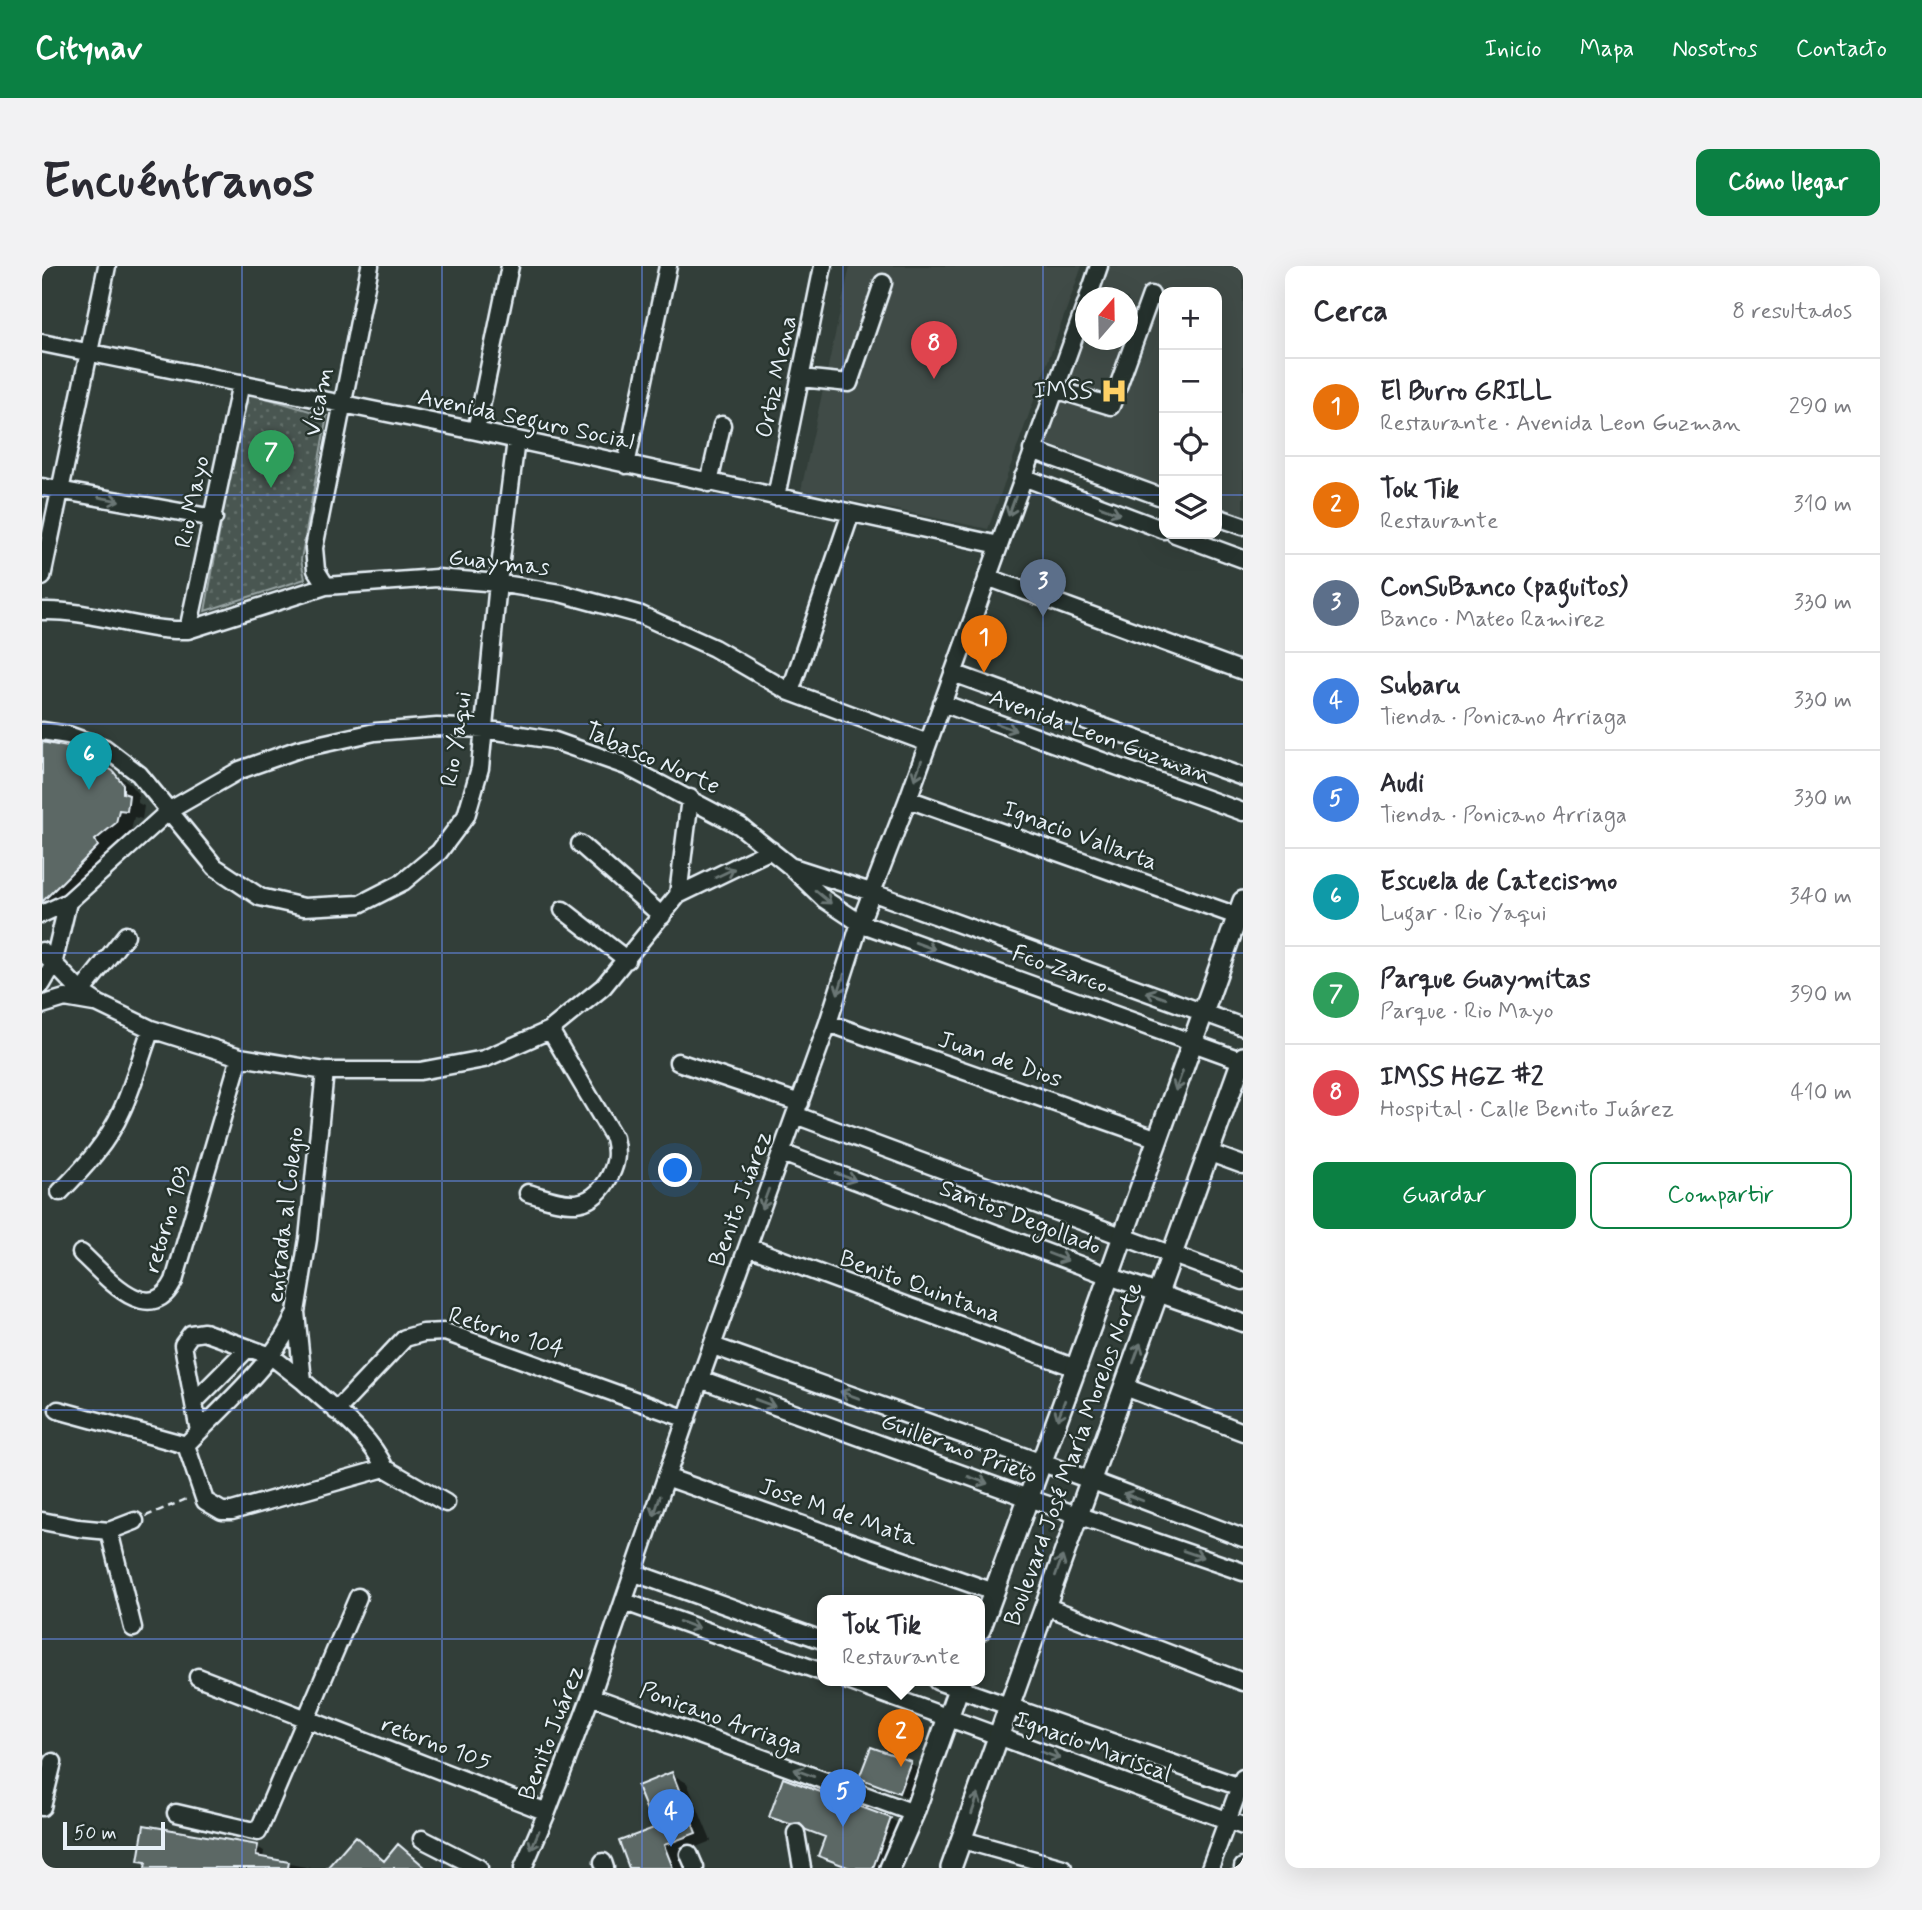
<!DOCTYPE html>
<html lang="es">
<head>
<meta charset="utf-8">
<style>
	:root { --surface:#fff; --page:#f2f2f3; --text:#2b2b33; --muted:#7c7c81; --line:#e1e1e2; --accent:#0b8043 }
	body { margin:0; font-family:Mynerve,sans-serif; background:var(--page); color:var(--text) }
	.controls { position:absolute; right:21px; top:21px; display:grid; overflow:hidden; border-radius:14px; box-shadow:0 7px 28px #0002 }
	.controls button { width:63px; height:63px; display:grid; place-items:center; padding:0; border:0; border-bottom:2px solid var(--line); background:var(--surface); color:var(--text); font:35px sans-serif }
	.compass { position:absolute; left:1033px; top:21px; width:63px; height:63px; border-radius:50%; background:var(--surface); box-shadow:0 7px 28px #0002; rotate:20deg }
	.scale { position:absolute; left:21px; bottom:18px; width:102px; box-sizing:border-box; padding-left:7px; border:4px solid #e8f1f8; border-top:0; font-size:19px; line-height:24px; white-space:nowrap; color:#e8f1f8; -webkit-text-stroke:5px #26332d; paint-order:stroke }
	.you { position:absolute; left:634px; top:905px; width:24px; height:24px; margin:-18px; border:5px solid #fff; border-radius:50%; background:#1a73e8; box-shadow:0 0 0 10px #1a73e833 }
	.badge { display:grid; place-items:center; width:46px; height:46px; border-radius:50%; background:var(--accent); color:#fff; font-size:23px; font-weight:700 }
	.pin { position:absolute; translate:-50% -58px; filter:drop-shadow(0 2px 4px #0008) }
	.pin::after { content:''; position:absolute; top:37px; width:24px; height:21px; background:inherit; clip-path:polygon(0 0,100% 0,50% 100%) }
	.popup { position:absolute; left:775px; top:1329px; width:168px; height:91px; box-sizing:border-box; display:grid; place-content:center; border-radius:14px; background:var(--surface); filter:drop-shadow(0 2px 5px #0005); font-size:23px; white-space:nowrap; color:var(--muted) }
	.popup b { font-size:26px; color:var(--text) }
	.popup::after { content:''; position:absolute; left:50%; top:100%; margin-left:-14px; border:14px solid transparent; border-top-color:var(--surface) }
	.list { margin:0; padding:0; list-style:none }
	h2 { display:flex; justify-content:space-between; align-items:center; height:91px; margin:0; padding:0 28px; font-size:30px }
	h2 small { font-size:23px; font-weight:400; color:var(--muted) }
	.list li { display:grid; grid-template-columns:46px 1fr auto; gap:21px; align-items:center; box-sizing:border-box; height:98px; padding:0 28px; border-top:2px solid var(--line) }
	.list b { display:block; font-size:26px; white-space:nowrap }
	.list p { margin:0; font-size:23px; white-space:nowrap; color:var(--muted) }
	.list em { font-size:23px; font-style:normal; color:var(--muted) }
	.actions { display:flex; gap:14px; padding:21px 28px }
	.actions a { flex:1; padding:16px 0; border:2px solid var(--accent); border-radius:14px; text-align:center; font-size:24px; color:var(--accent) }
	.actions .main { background:var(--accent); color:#fff }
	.icon { flex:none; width:38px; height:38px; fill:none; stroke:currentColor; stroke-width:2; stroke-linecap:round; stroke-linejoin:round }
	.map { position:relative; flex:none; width:1201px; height:1602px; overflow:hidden; border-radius:14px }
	header { display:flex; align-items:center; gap:42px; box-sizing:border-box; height:98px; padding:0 35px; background:var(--accent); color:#fff }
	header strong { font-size:33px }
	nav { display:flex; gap:38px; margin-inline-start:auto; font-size:24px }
	.intro { display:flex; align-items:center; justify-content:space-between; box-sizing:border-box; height:168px; padding:0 42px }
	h1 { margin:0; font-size:49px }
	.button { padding:18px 32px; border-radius:14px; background:var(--accent); color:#fff; font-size:24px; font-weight:700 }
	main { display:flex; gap:42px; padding:0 42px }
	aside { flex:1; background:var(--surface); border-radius:14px; box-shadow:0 7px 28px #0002 }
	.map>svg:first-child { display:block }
	.built { fill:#3f4b46 }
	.park { fill:url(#park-dots); stroke:#98a4a4; stroke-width:2 }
	.shadow { fill:#0007 }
	.building { fill:#5c6865; stroke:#e8f1f8; stroke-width:2 }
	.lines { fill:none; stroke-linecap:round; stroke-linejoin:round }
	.minor-casing { stroke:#e8f1f8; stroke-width:21 }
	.major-casing { stroke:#e8f1f8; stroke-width:24 }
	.path { stroke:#e8f1f8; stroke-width:2.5; stroke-dasharray:7 5; stroke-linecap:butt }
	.minor { stroke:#26332d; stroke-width:16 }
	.major { stroke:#26332d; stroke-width:19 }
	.oneway { stroke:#6a7674 }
	.grid { fill:none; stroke:#6487e3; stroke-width:2; stroke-opacity:0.55 }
	.labels { text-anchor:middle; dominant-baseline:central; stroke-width:5; stroke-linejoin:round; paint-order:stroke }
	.street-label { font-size:24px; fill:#e8f1f8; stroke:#26332d }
	.poi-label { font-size:24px; fill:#e8f1f8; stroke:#26332d; text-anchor:end }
</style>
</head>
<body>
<header>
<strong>Citynav</strong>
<nav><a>Inicio</a><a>Mapa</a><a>Nosotros</a><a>Contacto</a></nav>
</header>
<div class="intro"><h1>Encuéntranos</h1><a class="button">Cómo llegar</a></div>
<main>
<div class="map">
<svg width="1201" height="1602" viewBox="0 0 1201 1602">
	<defs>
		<pattern id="park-dots" width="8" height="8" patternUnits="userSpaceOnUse" patternTransform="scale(1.75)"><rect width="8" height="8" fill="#495651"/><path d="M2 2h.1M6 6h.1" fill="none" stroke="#636f6b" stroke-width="1.8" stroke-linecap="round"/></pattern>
	</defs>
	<rect width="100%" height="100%" fill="#323e39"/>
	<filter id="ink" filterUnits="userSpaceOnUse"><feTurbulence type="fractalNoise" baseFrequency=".0143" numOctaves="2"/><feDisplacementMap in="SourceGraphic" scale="14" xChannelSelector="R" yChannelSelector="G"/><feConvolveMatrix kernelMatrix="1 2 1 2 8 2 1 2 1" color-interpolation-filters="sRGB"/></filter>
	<g filter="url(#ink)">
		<!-- built -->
		<path class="built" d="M808,0H1040L946,263L759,224Z
			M1068,0H1201V251L1175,241V26H1122V222L1003,177L1043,68L1044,74H1086V32L1057,31Z"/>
		<!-- park -->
		<path class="park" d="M203,126L285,150L259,294L263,313L163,345Z"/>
		<!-- shadow -->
		<path class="shadow" d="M0,478L24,481L86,516L96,528V537L102,540L100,553L92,551L89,565L67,584L70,589L0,651Z
			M868,1497L883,1506L873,1534L835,1520L819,1511Z
			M630,1508L645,1517L669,1575L637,1588L642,1602H589L614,1563Z
			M729,1550L849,1553L864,1562L849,1602H803L778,1589L784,1573L770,1565L765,1566L744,1559Z
			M215,1581L222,1585L221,1593L269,1602H104L105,1598L98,1594Z"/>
		<!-- building -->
		<path class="building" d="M0,476L30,482L71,505L81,518V527L87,529L85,545L77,544L74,557L53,574L56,580L0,636Z
			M829,1481L869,1495L857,1527L817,1512Z
			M630,1506L654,1567L622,1579L631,1602H587L577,1575L612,1562L595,1520Z
			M741,1512L849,1552L831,1602H808L776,1590L783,1571L764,1564L757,1557L748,1558L727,1551Z
			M102,1559L216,1579L214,1590L247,1596L246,1602H103L104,1596L96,1595Z
			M313,1570L342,1595L356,1578L384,1602H285Z"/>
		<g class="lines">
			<defs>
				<path id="minor" d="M1046,32L1057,0
					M0,77L434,165L957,279
					M759,112L807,117L841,17
					M1013,123L1069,140L1109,29
					M434,165L468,0
					M990,184L1122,232
					M584,199L626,0
					M981,211L1122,264
					M667,217L680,159
					M0,221L172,252
					M734,231L781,0
					M1175,251L1201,260
					M1133,268L1201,293
					M0,311L65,0
					M945,311L1201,405
					M284,320L274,304L272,282L328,0
					M0,345C49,343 97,366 146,364L284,320L395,312L456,317L518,327L599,349L672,382L748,426L886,477
					M146,364L199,117
					M911,407L1201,511
					M748,426L809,247
					M900,437L1201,546
					M0,465L26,469L63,482L97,508L173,601L218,631L262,641L318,638L361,616L397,586L424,550L438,502L456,317L474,174
					M866,533L1195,650
					M538,578L620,650
					M750,602L782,633L818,657L1201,795
					M636,629L648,532
					M521,644L585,694
					M0,648L26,636L128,544L198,504L257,483L333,466L395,461L442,463L510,474L584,500L698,560L748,600L829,626L1201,761
					M0,685L39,726L57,738L109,763L198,791L283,805H378L442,793L508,764L561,721L636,629L729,584
					M0,718L11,699L26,636
					M39,726L84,669
					M0,739L23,732L52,737
					M786,757L1116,873
					M636,796L758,837
					M753,849L1201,1015
					M740,887L1067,1010L1201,1057
					M1168,887L1201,899
					M18,926C42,902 66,876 80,844C92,818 99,790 109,763
					M486,927C518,936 544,949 565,915C574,900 576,889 572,872L508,764
					M706,981L1034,1102
					M39,987C63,1009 107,1064 132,1015L198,791
					M671,1080L1048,1214L1201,1272
					M658,1113L986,1232L1201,1306
					M1083,1121L1201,1166
					M152,1136L206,1082
					M16,1144L144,1179C178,1143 236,1094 253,1048
					M294,1145L363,1072L381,1067L403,1066L645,1153
					M157,1165L141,1079L149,1068L162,1066L229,1090L261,1115
					M144,1179L163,1235L180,1245H190L343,1202C326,1166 290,1142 261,1115L254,1046L266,973L283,805
					M343,1202L404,1237
					M624,1211L952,1326
					M0,1255L36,1262L67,1265L93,1255
					M67,1265L91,1362
					M593,1307L780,1374
					M583,1336L780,1406
					M1003,1340L1201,1416
					M156,1411L505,1546
					M806,1415L1201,1560
					M895,1415L1201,1522
					M549,1430L872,1547
					M0,1541L11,1496
					M134,1547L216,1566L316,1331
					M754,1567L760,1602
					M380,1573L437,1602
					M921,1574L1021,1602
					M647,1588L653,1602
					M561,1596L563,1602
					M481,1602L505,1546L549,1430L658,1113L786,757L818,657L866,533L1044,38
					M1168,1602L1201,1512
					M1201,1602V1601"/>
				<path id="major" d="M938,1364L1034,1102L1201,635
					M848,1602L872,1547L919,1415
					M909,1602L1201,791"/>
			</defs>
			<!-- minor casing -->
			<use href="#minor" class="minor-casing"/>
			<!-- major casing -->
			<use href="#major" class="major-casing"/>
			<!-- path -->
			<path class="path" d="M104,1250L147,1232"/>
			<!-- minor -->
			<use href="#minor" class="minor"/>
			<!-- major -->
			<use href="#major" class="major"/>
		</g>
		<!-- one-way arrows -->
		<defs><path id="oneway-shaft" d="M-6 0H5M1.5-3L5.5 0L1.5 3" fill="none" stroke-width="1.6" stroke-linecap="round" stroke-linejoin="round" transform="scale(1.75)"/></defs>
		<g class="oneway">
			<use href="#oneway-shaft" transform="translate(67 233) rotate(10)"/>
			<use href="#oneway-shaft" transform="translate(970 240) rotate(110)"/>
			<use href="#oneway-shaft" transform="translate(1068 244) rotate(20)"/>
			<use href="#oneway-shaft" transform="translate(964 461) rotate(20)"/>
			<use href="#oneway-shaft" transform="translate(876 504) rotate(110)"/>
			<use href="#oneway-shaft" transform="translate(683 607) rotate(-25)"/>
			<use href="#oneway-shaft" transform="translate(781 631) rotate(40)"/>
			<use href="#oneway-shaft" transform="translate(883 680) rotate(20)"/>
			<use href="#oneway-shaft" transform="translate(799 718) rotate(108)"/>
			<use href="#oneway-shaft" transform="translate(1114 729) rotate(-160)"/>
			<use href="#oneway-shaft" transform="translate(1137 815) rotate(110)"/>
			<use href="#oneway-shaft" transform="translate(804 911) rotate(21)"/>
			<use href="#oneway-shaft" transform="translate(723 933) rotate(110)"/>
			<use href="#oneway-shaft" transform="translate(1016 991) rotate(21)"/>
			<use href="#oneway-shaft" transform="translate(1095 1087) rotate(-70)"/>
			<use href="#oneway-shaft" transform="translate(808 1129) rotate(-160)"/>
			<use href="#oneway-shaft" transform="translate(723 1137) rotate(20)"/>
			<use href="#oneway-shaft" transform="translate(1019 1144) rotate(111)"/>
			<use href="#oneway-shaft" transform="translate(936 1214) rotate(20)"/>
			<use href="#oneway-shaft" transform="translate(1091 1231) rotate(-159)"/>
			<use href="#oneway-shaft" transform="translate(615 1240) rotate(108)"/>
			<use href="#oneway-shaft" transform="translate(1151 1288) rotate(19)"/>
			<use href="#oneway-shaft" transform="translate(1017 1300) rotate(-70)"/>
			<use href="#oneway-shaft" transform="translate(647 1359) rotate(20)"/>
			<use href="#oneway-shaft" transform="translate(1008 1489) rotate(20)"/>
			<use href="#oneway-shaft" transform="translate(762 1507) rotate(-160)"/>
			<use href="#oneway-shaft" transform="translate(933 1538) rotate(-71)"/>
			<use href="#oneway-shaft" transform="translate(493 1574) rotate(113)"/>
		</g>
	</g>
	<!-- grid -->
	<path class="grid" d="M200,0V1602M400,0V1602M600,0V1602M801,0V1602M1001,0V1602M0,229H1122M1175,229H1201M0,458H1201M0,687H1201M0,915H1201M0,1144H1201M0,1373H1201"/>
	<!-- icons -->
	<defs>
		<symbol id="hospital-bare" viewBox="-9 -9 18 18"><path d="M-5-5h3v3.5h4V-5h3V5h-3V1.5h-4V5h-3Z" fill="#ffd166" stroke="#26332d" stroke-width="2.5" paint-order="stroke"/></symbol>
	</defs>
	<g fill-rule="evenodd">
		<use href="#hospital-bare" x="1053" y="106" width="38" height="38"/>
	</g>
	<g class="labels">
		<!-- street labels -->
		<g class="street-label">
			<text transform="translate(735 111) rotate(-78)">Ortiz Mena</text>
			<text transform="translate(277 136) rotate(-79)">Vicam</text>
			<text transform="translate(484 154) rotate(12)">Avenida Seguro Social</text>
			<text transform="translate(151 236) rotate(-78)">Rio Mayo</text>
			<text transform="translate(457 297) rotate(6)">Guaymas</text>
			<text transform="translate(1058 471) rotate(20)">Avenida Leon Guzman</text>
			<text transform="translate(415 473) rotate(-81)">Rio Yaqui</text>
			<text transform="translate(610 493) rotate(24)">Tabasco Norte</text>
			<text transform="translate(1038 570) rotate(20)">Ignacio Vallarta</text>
			<text transform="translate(1018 704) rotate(20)">Fco Zarco</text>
			<text transform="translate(958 794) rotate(19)">Juan de Dios</text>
			<text transform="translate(699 933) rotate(-70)">Benito Juárez</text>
			<text transform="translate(244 949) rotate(-83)">entrada al Colegio</text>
			<text transform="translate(978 952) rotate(21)">Santos Degollado</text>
			<text transform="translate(126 953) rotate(-73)">retorno 103</text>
			<text transform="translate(878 1021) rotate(20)">Benito Quintana</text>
			<text transform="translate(464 1067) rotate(18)">Retorno 104</text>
			<text transform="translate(917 1183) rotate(20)">Guillermo Prieto</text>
			<text transform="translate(1032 1188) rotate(-70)">Boulevard José María Morelos Norte</text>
			<text transform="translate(796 1247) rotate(19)">Jose M de Mata</text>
			<text transform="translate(679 1453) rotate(20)">Ponicano Arriaga</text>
			<text transform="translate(510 1467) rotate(-69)">Benito Juárez</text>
			<text transform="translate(394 1478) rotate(21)">retorno 105</text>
			<text transform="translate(1051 1481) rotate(20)">Ignacio Mariscal</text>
		</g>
		<!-- poi labels -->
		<g class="poi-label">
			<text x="1051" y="125">IMSS</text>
		</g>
	</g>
</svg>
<div class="controls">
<button>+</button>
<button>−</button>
<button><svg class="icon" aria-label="locate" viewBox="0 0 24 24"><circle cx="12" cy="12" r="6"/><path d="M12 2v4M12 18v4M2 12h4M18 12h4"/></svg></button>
<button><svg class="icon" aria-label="layers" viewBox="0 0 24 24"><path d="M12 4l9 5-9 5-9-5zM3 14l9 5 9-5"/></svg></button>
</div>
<svg class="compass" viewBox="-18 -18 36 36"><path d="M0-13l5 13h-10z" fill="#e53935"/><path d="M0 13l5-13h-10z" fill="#7c7c81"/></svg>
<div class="scale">50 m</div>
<div class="you"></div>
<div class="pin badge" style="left:942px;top:407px;background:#e8710a">1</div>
<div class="pin badge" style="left:859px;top:1501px;background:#e8710a">2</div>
<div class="popup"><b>Tok Tik</b>Restaurante</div>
<div class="pin badge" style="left:1001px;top:351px;background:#5c6f8a">3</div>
<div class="pin badge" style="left:629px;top:1581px;background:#3f7fe0">4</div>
<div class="pin badge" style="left:801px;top:1561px;background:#3f7fe0">5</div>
<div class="pin badge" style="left:47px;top:524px;background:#0f9aa8">6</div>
<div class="pin badge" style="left:229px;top:222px;background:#2e9e5b">7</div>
<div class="pin badge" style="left:892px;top:113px;background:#e0444e">8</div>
</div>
<aside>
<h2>Cerca<small>8 resultados</small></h2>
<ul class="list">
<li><span class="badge" style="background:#e8710a">1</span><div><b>El Burro GRILL</b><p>Restaurante · Avenida Leon Guzman</p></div><em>290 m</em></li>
<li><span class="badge" style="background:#e8710a">2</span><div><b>Tok Tik</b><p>Restaurante</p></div><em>310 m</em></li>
<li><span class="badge" style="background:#5c6f8a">3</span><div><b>ConSuBanco (paguitos)</b><p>Banco · Mateo Ramirez</p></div><em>330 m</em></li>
<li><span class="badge" style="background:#3f7fe0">4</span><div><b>Subaru</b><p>Tienda · Ponicano Arriaga</p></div><em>330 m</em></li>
<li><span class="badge" style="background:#3f7fe0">5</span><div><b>Audi</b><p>Tienda · Ponicano Arriaga</p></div><em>330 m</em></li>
<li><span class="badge" style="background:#0f9aa8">6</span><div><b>Escuela de Catecismo</b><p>Lugar · Rio Yaqui</p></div><em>340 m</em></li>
<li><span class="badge" style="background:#2e9e5b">7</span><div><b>Parque Guaymitas</b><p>Parque · Rio Mayo</p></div><em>390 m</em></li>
<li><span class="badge" style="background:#e0444e">8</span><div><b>IMSS HGZ #2</b><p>Hospital · Calle Benito Juárez</p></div><em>410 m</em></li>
</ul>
<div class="actions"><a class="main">Guardar</a><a>Compartir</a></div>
</aside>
</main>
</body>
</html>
